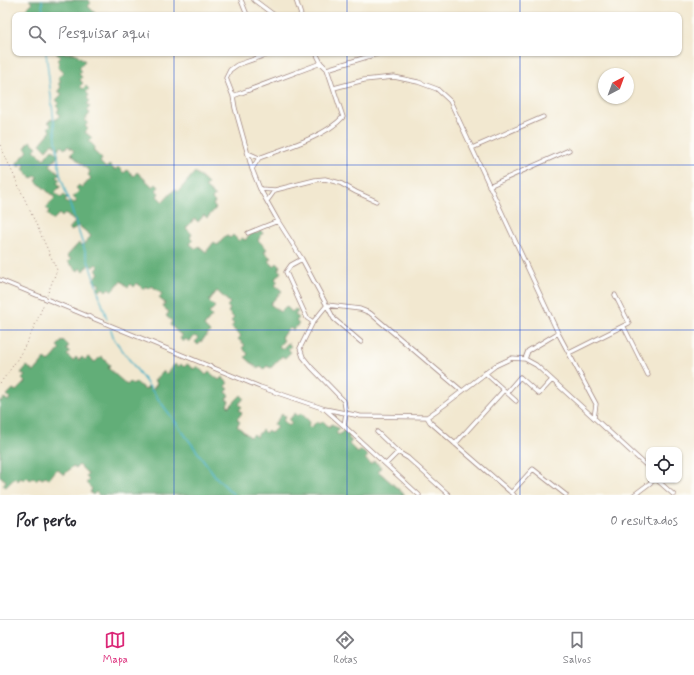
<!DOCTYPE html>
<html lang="pt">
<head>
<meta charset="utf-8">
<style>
	:root { --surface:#fff; --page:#f7f7f7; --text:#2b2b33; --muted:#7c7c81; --line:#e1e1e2; --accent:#db2777 }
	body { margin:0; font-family:Mynerve,sans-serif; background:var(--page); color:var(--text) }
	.controls { position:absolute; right:12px; bottom:12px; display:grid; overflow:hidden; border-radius:8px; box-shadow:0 1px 3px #0004 }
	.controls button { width:36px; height:36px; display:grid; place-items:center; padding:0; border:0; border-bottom:1px solid var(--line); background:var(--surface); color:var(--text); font:20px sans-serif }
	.compass { position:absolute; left:598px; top:68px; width:36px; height:36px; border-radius:50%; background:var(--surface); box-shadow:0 1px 3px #0004; rotate:41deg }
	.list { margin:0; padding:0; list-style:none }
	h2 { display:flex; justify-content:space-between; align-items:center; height:52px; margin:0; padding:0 16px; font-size:17px }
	h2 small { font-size:13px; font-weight:400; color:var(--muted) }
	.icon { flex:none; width:22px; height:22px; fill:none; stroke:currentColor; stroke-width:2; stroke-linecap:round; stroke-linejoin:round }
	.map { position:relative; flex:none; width:694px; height:495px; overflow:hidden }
	.search { position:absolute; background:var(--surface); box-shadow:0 1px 3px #0004; left:12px; right:12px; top:12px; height:44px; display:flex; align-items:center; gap:10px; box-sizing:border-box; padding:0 14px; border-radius:8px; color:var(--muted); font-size:15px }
	.sheet { height:124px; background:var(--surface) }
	nav { display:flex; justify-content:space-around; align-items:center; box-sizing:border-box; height:56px; border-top:1px solid var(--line); background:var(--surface); font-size:11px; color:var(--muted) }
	nav a { display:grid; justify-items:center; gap:2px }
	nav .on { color:var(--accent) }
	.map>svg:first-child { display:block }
	.forest { fill:#62ae78; stroke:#566652 }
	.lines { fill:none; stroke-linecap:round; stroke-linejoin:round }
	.stream { stroke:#49b2c7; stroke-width:1.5 }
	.service-casing { stroke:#9e847e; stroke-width:5 }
	.path { stroke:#9e847e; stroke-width:1; stroke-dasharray:1 3; stroke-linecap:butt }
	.service { stroke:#fff; stroke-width:3.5 }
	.grid { fill:none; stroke:#1d4ed8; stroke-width:1; stroke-opacity:0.55 }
</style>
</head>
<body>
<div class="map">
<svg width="694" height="495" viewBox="0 0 694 495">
	<rect width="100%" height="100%" fill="#fdfcf7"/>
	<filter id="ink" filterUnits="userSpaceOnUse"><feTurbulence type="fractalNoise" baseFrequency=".025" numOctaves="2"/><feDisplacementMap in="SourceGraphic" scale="8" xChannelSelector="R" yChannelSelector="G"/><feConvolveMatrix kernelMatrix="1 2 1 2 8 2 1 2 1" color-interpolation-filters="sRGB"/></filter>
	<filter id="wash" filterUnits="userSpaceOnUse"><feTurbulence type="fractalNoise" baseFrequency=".012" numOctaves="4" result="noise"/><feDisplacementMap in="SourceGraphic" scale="16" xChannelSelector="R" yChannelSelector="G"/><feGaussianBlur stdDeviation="0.9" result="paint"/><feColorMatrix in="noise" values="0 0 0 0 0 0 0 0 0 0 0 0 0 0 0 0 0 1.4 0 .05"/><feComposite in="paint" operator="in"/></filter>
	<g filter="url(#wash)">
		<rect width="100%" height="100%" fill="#f2e8d0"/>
		<!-- forest -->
		<path class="forest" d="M29,0H88L91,3L88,6L97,15H52L48,11L44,15H26L23,12L32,3Z
			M56,53H75L85,61L79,68L82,71L79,74L82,77L80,80L83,83L80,86L83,89L86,86L89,89L86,92L89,95L87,98L90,101L87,104L90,107L87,110L90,113L85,120L88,123L85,126L88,129L85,132L92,138L89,141L95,147L93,150L102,159L100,162L106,168L109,165L115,170L118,167L124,173L127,170L134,176L137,172L153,187L156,184L159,187L156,190L159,193L157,196L163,202L175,189L178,192L195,172L208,184L205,187L215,196L212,199L215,202L213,205L216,208L207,218L204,215L198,222L195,219L186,228L192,234L190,237L193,240L190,244L196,249L199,246L206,252L214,242L218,245L226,235L230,238L233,235L239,241L242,238L245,240L254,231L257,234L260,230L263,233L258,240L267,249L264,252L271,258L268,261L274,266L277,263L280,266L278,270L281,272L275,279L278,282L275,285L282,291L270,304L280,312L286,306L292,312L295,309L298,311L295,315L299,318L296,321L299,324L293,330L290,328L281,337L284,340L279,346L282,349L288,343L291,346L288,349L291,352L285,358L282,356L271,368L267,366L264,369L261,366L258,369L245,357L248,354L242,348L245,345L238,339L241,336L231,327L234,324L231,321L234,318L228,312L230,309L227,306L230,303L217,291L209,301L215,307L209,313L212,316L204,326L210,332L198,345L195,342L198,339L195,336L189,342L186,339L183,342L180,339L182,336L170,325L172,321L166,316L169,312L163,307L165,303L159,298L162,294L152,286L149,289L146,286L143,289L137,283L134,287L131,284L128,287L121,281L112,291L109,288L106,291L103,288L100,291L97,289L100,285L93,280L99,273L96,270L99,267L96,264L93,267L89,264L84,271L80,268L78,271L68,262L71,259L67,256L79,243L82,246L91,236L78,225L72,231L69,229L75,222L65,213L62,217L59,214L53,220L47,214L49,211L46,208L55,198L36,181L38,178L36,175L32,178L23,169L25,166L23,163L19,167L16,164L28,151L25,148L30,141L37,147L34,150L44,159L52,149L59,155L50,165L60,174L57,177L60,180L57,183L61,186L55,192L61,198L64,195L67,198L65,201L68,204L71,201L74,203L77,201L73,197L79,191L76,188L79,185L82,188L91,178L88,175L90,172L71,154L74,151L68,146L65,149L61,146L59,149L52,143L46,150L40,144L51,131L48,128L51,125L48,122L51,119L54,121L60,115L57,112L59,109L56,106L59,103L56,100L62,94L58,91L61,87L58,84L61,81L58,78L63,72L57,66L60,63L57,60L60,57Z
			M63,340L69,346L66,349L70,352L67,355L73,361L76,357L79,360L82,357L85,360L88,357L95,362L101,356L110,365L108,368L127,385L130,382L133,385L136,382L145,390L148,387L152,390L157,384L154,381L163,371L166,374L175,364L178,367L181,364L184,367L187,364L194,369L197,366L206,375L209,372L219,380L222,377L228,383L225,386L229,389L226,392L229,395L226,399L229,401L227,405L229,407L241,395L244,398L239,404L242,407L239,410L242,413L237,419L240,422L237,426L250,437L253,434L256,437L262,430L265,433L268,430L271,433L277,427L274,424L282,414L286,417L283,420L289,426L292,423L289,420L295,413L298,416L301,413L310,422L308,425L311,428L317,421L320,424L323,421L329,427L332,424L339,429L336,433L339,435L345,429L351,435L348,438L352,441L349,444L358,453L361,450L368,456L365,459L371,464L374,461L381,467L378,471L405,495H119L117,494L116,495H99L96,492L93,495L90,492L92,489L86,483L89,480L86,477L88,474L79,465L76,468L73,466L64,475L57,469L49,479L45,476L43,479L39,477L36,480L33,477L30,480L27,477L24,480L21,478L18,481L15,478L6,487L3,485L6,481L0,476V400L2,401L4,398L8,401L10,398L7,395L13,389L16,391L25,382L22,379L25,376L21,373L27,366L34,372L45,359L49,362L60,349L57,346Z"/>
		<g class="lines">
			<!-- stream -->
			<path class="stream" d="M42,0L43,15
				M46,53L60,174L107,319
				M111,330L114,339L216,477L234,495"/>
		</g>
	</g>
	<g filter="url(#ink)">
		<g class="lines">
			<defs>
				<path id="service" d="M241,0L247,15
					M254,0L274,15
					M296,0L301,15
					M272,53L237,65L230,70L226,78L233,96L235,108L252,169L260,189L278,221L302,259L334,319L361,342
					M316,53L321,63
					M327,69L380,53
					M334,88L364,80L394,77L418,82L437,89L450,101L558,333L596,404L594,418
					M233,96L321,63L327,69L343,117C325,137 285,148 259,158
					M472,148L543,117
					M248,153L259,158L252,169
					M489,186L569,150
					M260,189L275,190L267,201
					M275,190L315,180L325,179L340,183L356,192L376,201
					M248,233L278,221
					M302,259L291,265L286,272L307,318L313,322
					M0,280L260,387L325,409L360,416L427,417L443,406L495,366L512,358L525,359L536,365L649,468
					M327,305L360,309L370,313L462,391
					M624,327L648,375
					M569,353L629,323L615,295
					M525,359L528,351L558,333
					M485,373L516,401
					M507,392L520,377L539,394L552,380
					M326,410L344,426L346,413L344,401L311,367L303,357L300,348L313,322L327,305
					M427,417L430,422L514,495
					M344,426L419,495
					M377,432L398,452L408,458L449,495
					M455,444L504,390
					M386,464L398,452
					M657,480L674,495
					M511,493L533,469L566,495
					M634,495L654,480"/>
			</defs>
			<!-- service casing -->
			<use href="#service" class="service-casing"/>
			<!-- path -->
			<path class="path" d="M0,145L57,270L47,295
				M0,383C20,359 33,332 44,303"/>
			<!-- service -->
			<use href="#service" class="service"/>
		</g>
	</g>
	<!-- grid -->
	<path class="grid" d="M174,0V15M347,0V15M520,0V15M174,53V495M347,53V495M520,53V495M0,165H694M0,330H694"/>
</svg>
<div class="controls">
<button><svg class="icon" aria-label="locate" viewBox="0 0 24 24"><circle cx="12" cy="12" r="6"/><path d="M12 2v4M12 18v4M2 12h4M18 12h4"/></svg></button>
</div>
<svg class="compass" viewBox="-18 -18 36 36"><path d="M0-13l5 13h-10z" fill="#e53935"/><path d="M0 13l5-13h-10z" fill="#7c7c81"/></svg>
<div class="search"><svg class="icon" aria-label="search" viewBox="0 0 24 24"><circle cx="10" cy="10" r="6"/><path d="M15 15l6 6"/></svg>Pesquisar aqui</div>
</div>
<section class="sheet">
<h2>Por perto<small>0 resultados</small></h2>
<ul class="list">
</ul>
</section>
<nav>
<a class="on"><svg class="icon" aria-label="map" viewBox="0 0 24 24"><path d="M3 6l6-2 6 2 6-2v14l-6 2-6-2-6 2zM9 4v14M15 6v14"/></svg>Mapa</a>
<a><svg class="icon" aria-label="directions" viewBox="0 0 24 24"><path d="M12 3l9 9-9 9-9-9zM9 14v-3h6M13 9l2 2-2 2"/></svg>Rotas</a>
<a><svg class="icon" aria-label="saved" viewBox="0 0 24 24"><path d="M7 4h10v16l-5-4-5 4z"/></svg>Salvos</a>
</nav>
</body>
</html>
